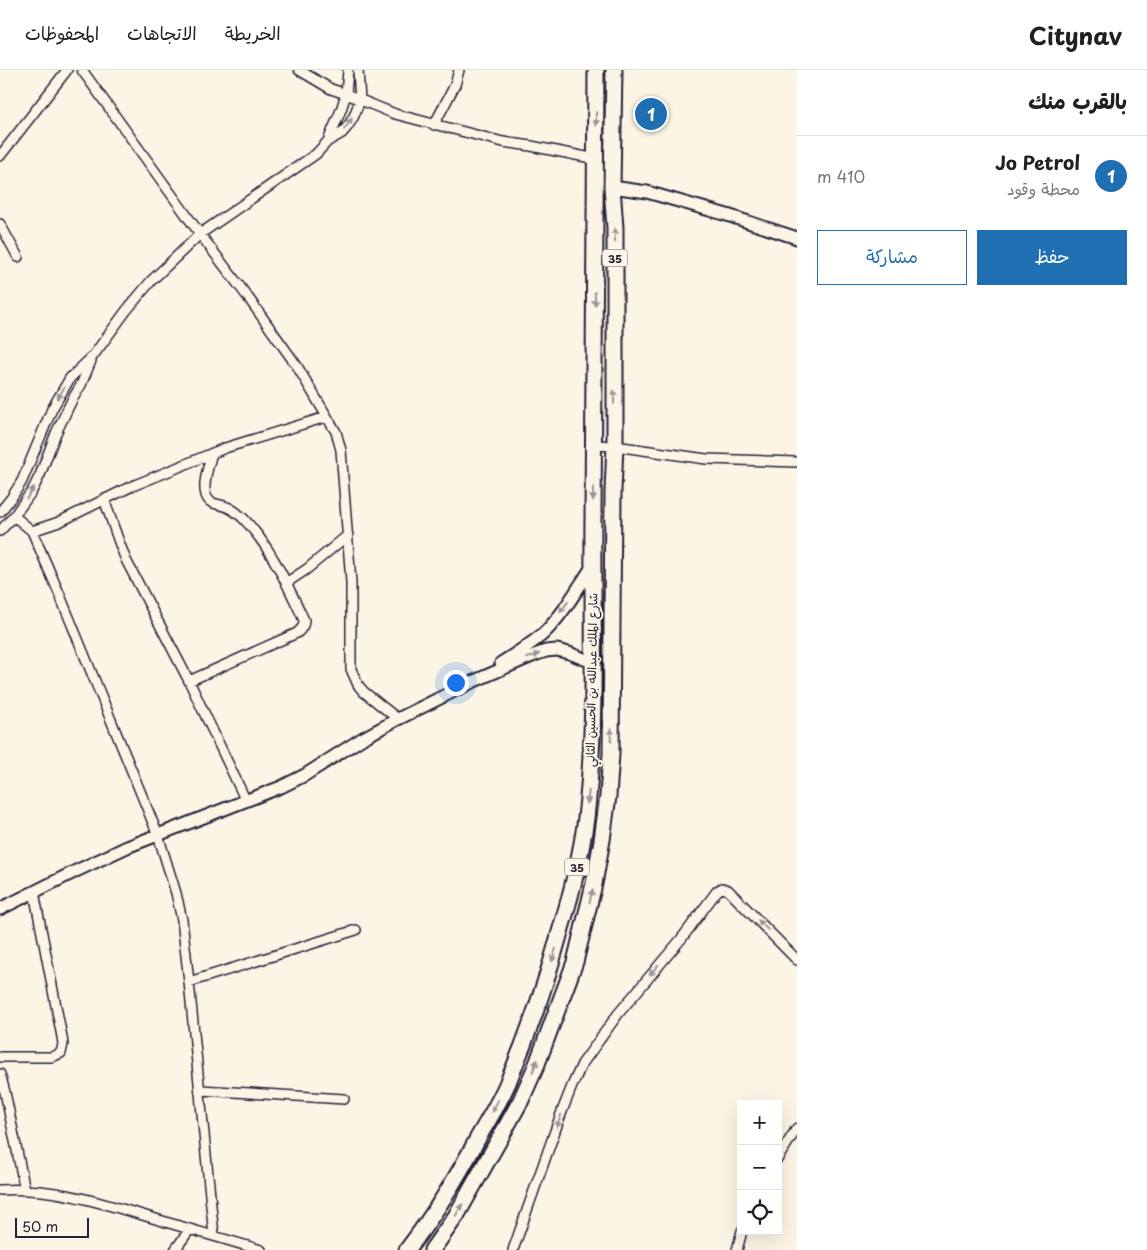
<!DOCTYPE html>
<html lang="ar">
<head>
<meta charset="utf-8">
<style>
	:root { --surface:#fff; --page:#f6f6f6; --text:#202124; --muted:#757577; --line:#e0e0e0; --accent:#1f6fb2 }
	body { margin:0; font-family:"Playpen Sans","Playpen Sans Arabic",sans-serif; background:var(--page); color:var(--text); direction:rtl }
	.controls { position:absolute; right:15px; bottom:15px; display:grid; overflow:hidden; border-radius:0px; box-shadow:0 5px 20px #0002 }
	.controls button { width:45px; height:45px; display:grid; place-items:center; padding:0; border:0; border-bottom:1px solid var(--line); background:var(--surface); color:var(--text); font:25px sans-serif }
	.scale { position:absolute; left:15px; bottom:12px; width:74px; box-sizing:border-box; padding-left:5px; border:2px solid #22223b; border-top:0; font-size:14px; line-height:18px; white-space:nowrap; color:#22223b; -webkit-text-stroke:4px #fcf5e5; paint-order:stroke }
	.you { position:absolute; left:455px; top:612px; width:18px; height:18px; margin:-12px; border:4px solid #fff; border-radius:50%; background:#1a73e8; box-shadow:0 0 0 8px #1a73e833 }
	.badge { display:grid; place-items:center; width:32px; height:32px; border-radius:50%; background:var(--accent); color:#fff; font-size:16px; font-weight:700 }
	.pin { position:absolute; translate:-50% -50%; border:2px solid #fff; box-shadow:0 1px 5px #0006 }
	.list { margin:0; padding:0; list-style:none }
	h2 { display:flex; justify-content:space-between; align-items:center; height:65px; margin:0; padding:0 20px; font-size:21px }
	h2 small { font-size:16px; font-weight:400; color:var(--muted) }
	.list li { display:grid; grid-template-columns:32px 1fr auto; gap:15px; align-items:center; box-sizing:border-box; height:80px; padding:0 20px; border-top:1px solid var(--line) }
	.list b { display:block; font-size:19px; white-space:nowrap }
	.list p { margin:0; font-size:16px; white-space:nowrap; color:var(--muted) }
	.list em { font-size:16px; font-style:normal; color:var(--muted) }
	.actions { display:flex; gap:10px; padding:15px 20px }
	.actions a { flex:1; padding:11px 0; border:1px solid var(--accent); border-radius:0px; text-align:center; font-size:18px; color:var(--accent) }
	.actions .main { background:var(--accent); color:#fff }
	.icon { flex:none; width:28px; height:28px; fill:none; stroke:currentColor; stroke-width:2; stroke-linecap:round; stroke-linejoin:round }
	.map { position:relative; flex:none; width:797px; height:1180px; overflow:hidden; direction:ltr }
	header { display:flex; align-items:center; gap:30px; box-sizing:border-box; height:70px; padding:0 25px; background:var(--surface); border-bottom:1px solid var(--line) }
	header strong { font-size:24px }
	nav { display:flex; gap:28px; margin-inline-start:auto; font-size:18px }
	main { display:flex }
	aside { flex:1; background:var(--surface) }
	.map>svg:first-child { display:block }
	.building { fill:#c6c1bb; stroke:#22223b }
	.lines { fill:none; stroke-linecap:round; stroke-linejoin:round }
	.street-casing { stroke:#22223b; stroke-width:12 }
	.secondary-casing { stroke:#22223b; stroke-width:15 }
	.highway-casing { stroke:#22223b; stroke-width:19 }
	.street { stroke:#fcf5e5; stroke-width:9 }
	.secondary { stroke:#fcf5e5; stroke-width:11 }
	.highway { stroke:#fcf5e5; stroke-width:15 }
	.oneway { fill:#9a9698 }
	.labels { text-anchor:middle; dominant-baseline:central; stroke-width:4; stroke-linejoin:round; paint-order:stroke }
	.shield { fill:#fcf5e5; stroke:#63616e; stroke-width:1 }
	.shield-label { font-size:11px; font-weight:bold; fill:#22223b }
	.street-label { font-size:12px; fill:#22223b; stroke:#fcf5e5 }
</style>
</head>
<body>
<header>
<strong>Citynav</strong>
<nav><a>الخريطة</a><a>الاتجاهات</a><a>المحفوظات</a></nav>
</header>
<main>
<aside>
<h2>بالقرب منك<small></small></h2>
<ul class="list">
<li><span class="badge">1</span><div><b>Jo Petrol</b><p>محطة وقود</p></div><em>410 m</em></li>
</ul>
<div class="actions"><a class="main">حفظ</a><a>مشاركة</a></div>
</aside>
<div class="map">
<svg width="797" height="1180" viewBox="0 0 797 1180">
	<rect width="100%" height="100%" fill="#fcf5e5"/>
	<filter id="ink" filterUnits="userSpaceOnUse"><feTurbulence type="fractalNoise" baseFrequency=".02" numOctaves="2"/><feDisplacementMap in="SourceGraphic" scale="10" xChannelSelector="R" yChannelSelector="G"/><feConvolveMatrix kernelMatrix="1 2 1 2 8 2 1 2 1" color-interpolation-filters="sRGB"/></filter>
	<g filter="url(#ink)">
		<!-- building -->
		<path class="building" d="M643,33H659V55H643Z"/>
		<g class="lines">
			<defs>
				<path id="street" d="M82,0L200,164L247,226L297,296L336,362L341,380L351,512V599L358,615L364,622L398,649
					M299,0L331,19L346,24L395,44L503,72L531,76L596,89
					M434,55L455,15L459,0
					M328,71L341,40L346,24L348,0
					M0,86L67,0
					M0,154L18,187
					M594,375L615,376L706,389L797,392
					M104,429L119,472L126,490L189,611L246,731
					M0,442L12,427L22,411L52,339L70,308L93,286L126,241L151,211L200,164L300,95L316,84L328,71L342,63L348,56L354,46L360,30L358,0
					M14,446L32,461L59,452L130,417L225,378L326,347
					M0,461L14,446L32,421L40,405L56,363L72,330L81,315L91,291
					M32,461L59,523L158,765L176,823L182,850L189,912L214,1166
					M286,513L307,499L348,465
					M189,611L297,563C302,559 304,556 304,550C287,514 271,477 243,448C238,444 233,439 227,437C219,433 209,436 206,425C202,414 209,394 212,383
					M189,912L356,860
					M0,987H52L61,983L63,974L62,967L34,822
					M0,1004L5,1022L25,1120
					M201,1020L344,1029
					M778,1088L797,1058
					M0,1120C58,1116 114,1137 169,1153C200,1162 231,1171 261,1180
					M175,1180L190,1159
					M513,1180L561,1044L572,1016L582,994L618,944L682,868L717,821L722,818L728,820L797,890
					M737,1180L742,1161"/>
				<path id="secondary" d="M612,117L647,122L727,145L797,168
					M501,593C515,584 530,575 543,564C563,545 577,519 592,497
					M0,839L76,801L127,777L281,717L305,705L363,668L398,649L472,612L532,586L546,581L557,580L569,583L592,592"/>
				<path id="highway" d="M407,1180C435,1144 458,1106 479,1066C489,1049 500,1031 508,1012C529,963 546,913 560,862C571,825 581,786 586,748C597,648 592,548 593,448C595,298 596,149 596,0
					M432,1180L456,1146L499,1070L521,1030L537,994L575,892L594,814L602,770L608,726L611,684L613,421L615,376V158L612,117L614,0"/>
			</defs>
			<!-- street casing -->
			<use href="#street" class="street-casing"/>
			<!-- secondary casing -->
			<use href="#secondary" class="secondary-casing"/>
			<!-- highway casing -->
			<use href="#highway" class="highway-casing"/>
			<!-- street -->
			<use href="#street" class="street"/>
			<!-- secondary -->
			<use href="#secondary" class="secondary"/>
			<!-- highway -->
			<use href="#highway" class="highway"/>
		</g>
		<!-- one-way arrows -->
		<defs><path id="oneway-solid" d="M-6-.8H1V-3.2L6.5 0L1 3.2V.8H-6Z" transform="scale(1.25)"/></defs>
		<g class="oneway">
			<use href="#oneway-solid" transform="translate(596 49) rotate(90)"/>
			<use href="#oneway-solid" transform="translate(348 54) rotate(-55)"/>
			<use href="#oneway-solid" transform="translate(615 165) rotate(-90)"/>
			<use href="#oneway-solid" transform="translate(595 229) rotate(90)"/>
			<use href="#oneway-solid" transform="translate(61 323) rotate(120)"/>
			<use href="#oneway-solid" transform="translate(614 327) rotate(-90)"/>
			<use href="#oneway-solid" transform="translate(30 423) rotate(-59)"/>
			<use href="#oneway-solid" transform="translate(593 424) rotate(91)"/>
			<use href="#oneway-solid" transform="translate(564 537) rotate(126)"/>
			<use href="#oneway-solid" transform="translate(533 586) rotate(-19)"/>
			<use href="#oneway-solid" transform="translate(611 665) rotate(-91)"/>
			<use href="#oneway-solid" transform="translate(588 727) rotate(96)"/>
			<use href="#oneway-solid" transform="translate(591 826) rotate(-77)"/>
			<use href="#oneway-solid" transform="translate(763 855) rotate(-135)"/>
			<use href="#oneway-solid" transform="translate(554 885) rotate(106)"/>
			<use href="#oneway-solid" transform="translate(654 900) rotate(131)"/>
			<use href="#oneway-solid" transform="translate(535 996) rotate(-67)"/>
			<use href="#oneway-solid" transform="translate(495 1036) rotate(118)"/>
			<use href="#oneway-solid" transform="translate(559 1051) rotate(110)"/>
			<use href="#oneway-solid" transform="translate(459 1140) rotate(-60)"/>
		</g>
	</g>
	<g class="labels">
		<!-- shield labels -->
		<g class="shield">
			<rect x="602.5" y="179.5" width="25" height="17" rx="4"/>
			<rect x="564.5" y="788.5" width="25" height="17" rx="4"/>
		</g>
		<g class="shield-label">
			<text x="615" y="188">35</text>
			<text x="577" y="797">35</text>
		</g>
		<!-- street labels -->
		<g class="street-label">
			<text transform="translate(591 610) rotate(-89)">شارع الملك عبدالله بن الحسين الثاني</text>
		</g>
	</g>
</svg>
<div class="controls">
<button>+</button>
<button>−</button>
<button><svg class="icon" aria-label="locate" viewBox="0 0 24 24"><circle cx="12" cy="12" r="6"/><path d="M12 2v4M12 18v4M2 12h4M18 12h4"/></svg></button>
</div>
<div class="scale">50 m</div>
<div class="you"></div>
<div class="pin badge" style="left:651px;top:44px">1</div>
</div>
</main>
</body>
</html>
